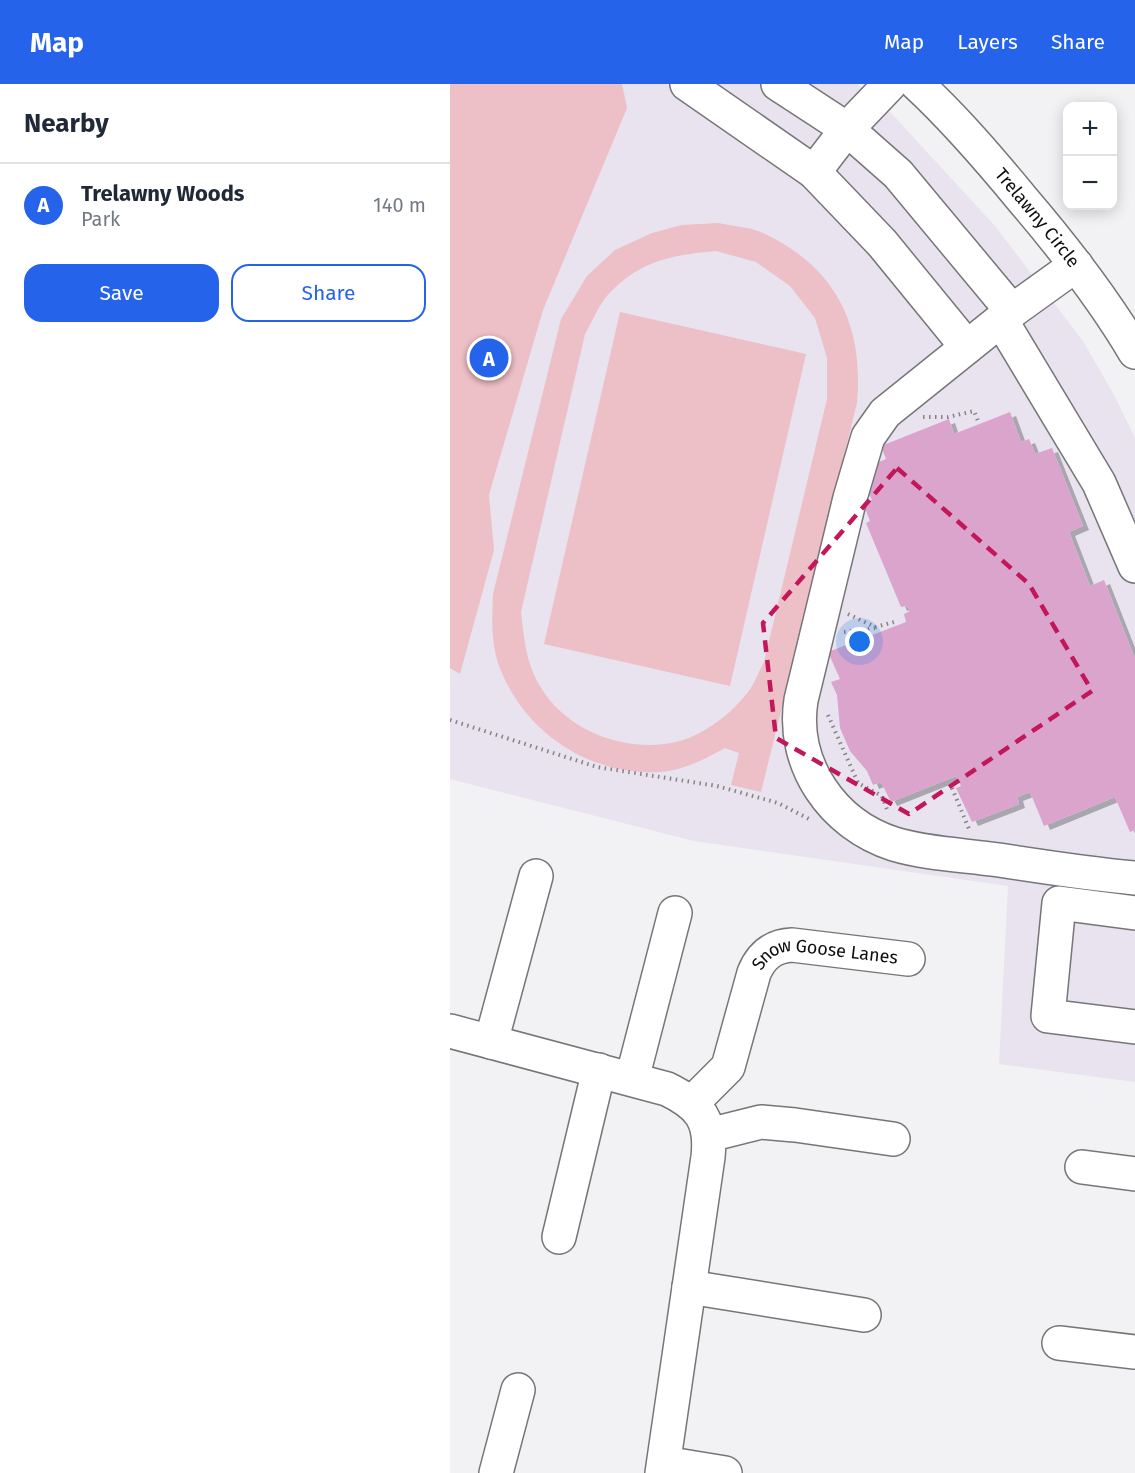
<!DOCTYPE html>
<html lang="en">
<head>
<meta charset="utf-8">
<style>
	:root { --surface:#fff; --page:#f6f6f7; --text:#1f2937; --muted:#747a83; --line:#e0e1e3; --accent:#2563eb }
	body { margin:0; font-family:"Fira Sans",sans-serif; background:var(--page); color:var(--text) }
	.controls { position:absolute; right:18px; top:18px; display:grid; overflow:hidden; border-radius:12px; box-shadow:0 3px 15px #0003 }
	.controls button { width:54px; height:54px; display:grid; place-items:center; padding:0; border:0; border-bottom:2px solid var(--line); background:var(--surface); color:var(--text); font:30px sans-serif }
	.you { position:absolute; left:410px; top:558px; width:21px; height:21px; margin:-15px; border:4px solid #fff; border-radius:50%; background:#1a73e8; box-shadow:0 0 0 9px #1a73e833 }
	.badge { display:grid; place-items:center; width:39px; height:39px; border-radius:50%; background:var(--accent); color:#fff; font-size:20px; font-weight:700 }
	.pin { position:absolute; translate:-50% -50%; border:3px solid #fff; box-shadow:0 2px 6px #0006 }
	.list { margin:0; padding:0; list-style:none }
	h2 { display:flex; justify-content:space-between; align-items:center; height:78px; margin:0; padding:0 24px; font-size:26px }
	h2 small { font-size:20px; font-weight:400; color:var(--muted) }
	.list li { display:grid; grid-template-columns:39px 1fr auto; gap:18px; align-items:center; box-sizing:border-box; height:84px; padding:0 24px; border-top:2px solid var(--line) }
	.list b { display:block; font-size:22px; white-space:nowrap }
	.list p { margin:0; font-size:20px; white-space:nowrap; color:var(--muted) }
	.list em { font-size:20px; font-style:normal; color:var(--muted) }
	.actions { display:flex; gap:12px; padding:18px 24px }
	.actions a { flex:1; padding:14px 0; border:2px solid var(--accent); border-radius:18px; text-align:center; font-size:21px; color:var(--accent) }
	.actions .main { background:var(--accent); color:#fff }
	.map { position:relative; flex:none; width:685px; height:1389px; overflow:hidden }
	header { display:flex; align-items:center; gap:36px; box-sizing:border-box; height:84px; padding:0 30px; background:var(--accent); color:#fff }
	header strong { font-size:28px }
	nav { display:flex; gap:33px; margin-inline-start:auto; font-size:21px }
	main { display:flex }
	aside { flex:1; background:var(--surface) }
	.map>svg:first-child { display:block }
	.built { fill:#e8e3ee }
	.green { fill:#edbfc6; fill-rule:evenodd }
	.building { fill:#daa4cc; filter:url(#shadow) }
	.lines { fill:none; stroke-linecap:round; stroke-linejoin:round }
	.minor-casing { stroke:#767578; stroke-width:36 }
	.path { stroke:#848385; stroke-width:4; stroke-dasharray:1.5 4.5; stroke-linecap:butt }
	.minor { stroke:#fff; stroke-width:33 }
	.marked { fill:none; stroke:#c2185b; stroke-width:4.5; stroke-dasharray:12 8; stroke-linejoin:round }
	.labels { text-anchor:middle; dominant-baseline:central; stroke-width:6; stroke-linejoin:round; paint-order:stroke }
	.street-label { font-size:18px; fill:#0e0d0e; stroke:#fff }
</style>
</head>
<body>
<header>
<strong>Map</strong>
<nav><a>Map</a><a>Layers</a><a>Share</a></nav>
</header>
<main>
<aside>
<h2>Nearby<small></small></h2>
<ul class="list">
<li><span class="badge">A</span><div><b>Trelawny Woods</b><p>Park</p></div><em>140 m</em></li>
</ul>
<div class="actions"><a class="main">Save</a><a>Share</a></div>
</aside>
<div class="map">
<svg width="685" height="1389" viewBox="0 0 685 1389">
	<defs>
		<filter id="shadow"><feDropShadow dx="6" dy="4" stdDeviation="0" flood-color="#0004"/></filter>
	</defs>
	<rect width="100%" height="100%" fill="#f2f1f4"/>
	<!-- built -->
	<path class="built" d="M157,0H407L442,30L545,142L633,257L665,313L685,354V998L549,980L558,802L244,757L0,695V548Z"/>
	<!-- green -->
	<path class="green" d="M0,0H172L177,24L93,226L39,411L44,466L10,590L0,584Z
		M268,139C282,142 300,143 313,149C386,183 414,241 407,319L311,708L281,701L289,669L275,664C255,675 234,686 211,688C138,692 72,647 48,579C41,556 42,533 43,510L111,235L137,192L165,166L202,149L232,141ZM266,167L306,178L340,202L365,234L377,274V315L314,578C308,589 303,604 294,613C278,632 254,650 230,657C180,671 116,648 90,602C76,579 74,555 71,528L135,250C142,238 148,223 156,213C188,177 221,171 266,167Z
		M170,228L356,270L280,602L94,560Z"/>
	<!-- building -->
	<path class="building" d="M560,328L571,358L579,355L585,370L602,364L633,442L619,448L640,502L654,496L685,575V746L680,748L665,713L594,742L580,708L567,713L569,720L522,738L506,704L511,702L506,692L441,718L431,698L423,701L417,687L400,667L390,644L387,611L381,598L390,595L378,568L456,538L454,530L460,527L457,522L451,523L416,439L420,437L413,419L422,416L416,404L422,381L436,375L431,362L499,335L504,350Z"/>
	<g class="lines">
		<defs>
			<g id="minor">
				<path d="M237,0L364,88L432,159L517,263"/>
				<path d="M328,0L397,45L448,90L562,227"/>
				<path id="s1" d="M467,0C506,36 540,76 573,116C614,164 653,214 685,268"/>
				<path d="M364,88L397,45L440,0"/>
				<path d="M626,181L562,227L435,329L418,353L400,414L351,616C341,680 382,740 444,760C477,770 515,771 549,776C594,783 639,790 685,794"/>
				<path d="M551,236L649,399L685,482"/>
				<path d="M685,829L609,819L598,932L685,943"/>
				<path d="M0,947L217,1005C250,1021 262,1036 258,1073L212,1389"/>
				<path d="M41,958L86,792"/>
				<path d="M182,995L225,829"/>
				<path id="s2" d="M243,1018L278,983L304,889C311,872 323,862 342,861L458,875"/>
				<path d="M259,1051L311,1038L345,1041L443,1055"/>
				<path d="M632,1083L685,1090"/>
				<path d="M109,1153L149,986"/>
				<path d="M239,1203L414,1231"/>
				<path d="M609,1259L685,1268"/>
				<path d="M214,1379L275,1389"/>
				<path d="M46,1389L68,1306"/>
			</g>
		</defs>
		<!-- minor casing -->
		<use href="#minor" class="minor-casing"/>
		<!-- path -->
		<path class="path" d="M473,333H498L524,327L528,337
			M398,530L425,543L448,537
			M394,548L425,544
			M378,631L408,699L432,712L438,728
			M0,636L147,683L267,702L328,719L359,735
			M502,704L519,745"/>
		<!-- minor -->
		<use href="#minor" class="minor"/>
	</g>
	<!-- marked area -->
	<path class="marked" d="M447,384L579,500L642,607L459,730L326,654L313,539Z"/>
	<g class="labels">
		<!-- street labels -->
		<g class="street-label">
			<text stroke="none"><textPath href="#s1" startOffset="180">Trelawny Circle</textPath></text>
			<text stroke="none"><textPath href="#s2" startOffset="228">Snow Goose Lanes</textPath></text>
		</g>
	</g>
</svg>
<div class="controls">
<button>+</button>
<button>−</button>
</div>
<div class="you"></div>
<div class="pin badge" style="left:39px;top:274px">A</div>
</div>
</main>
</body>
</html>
